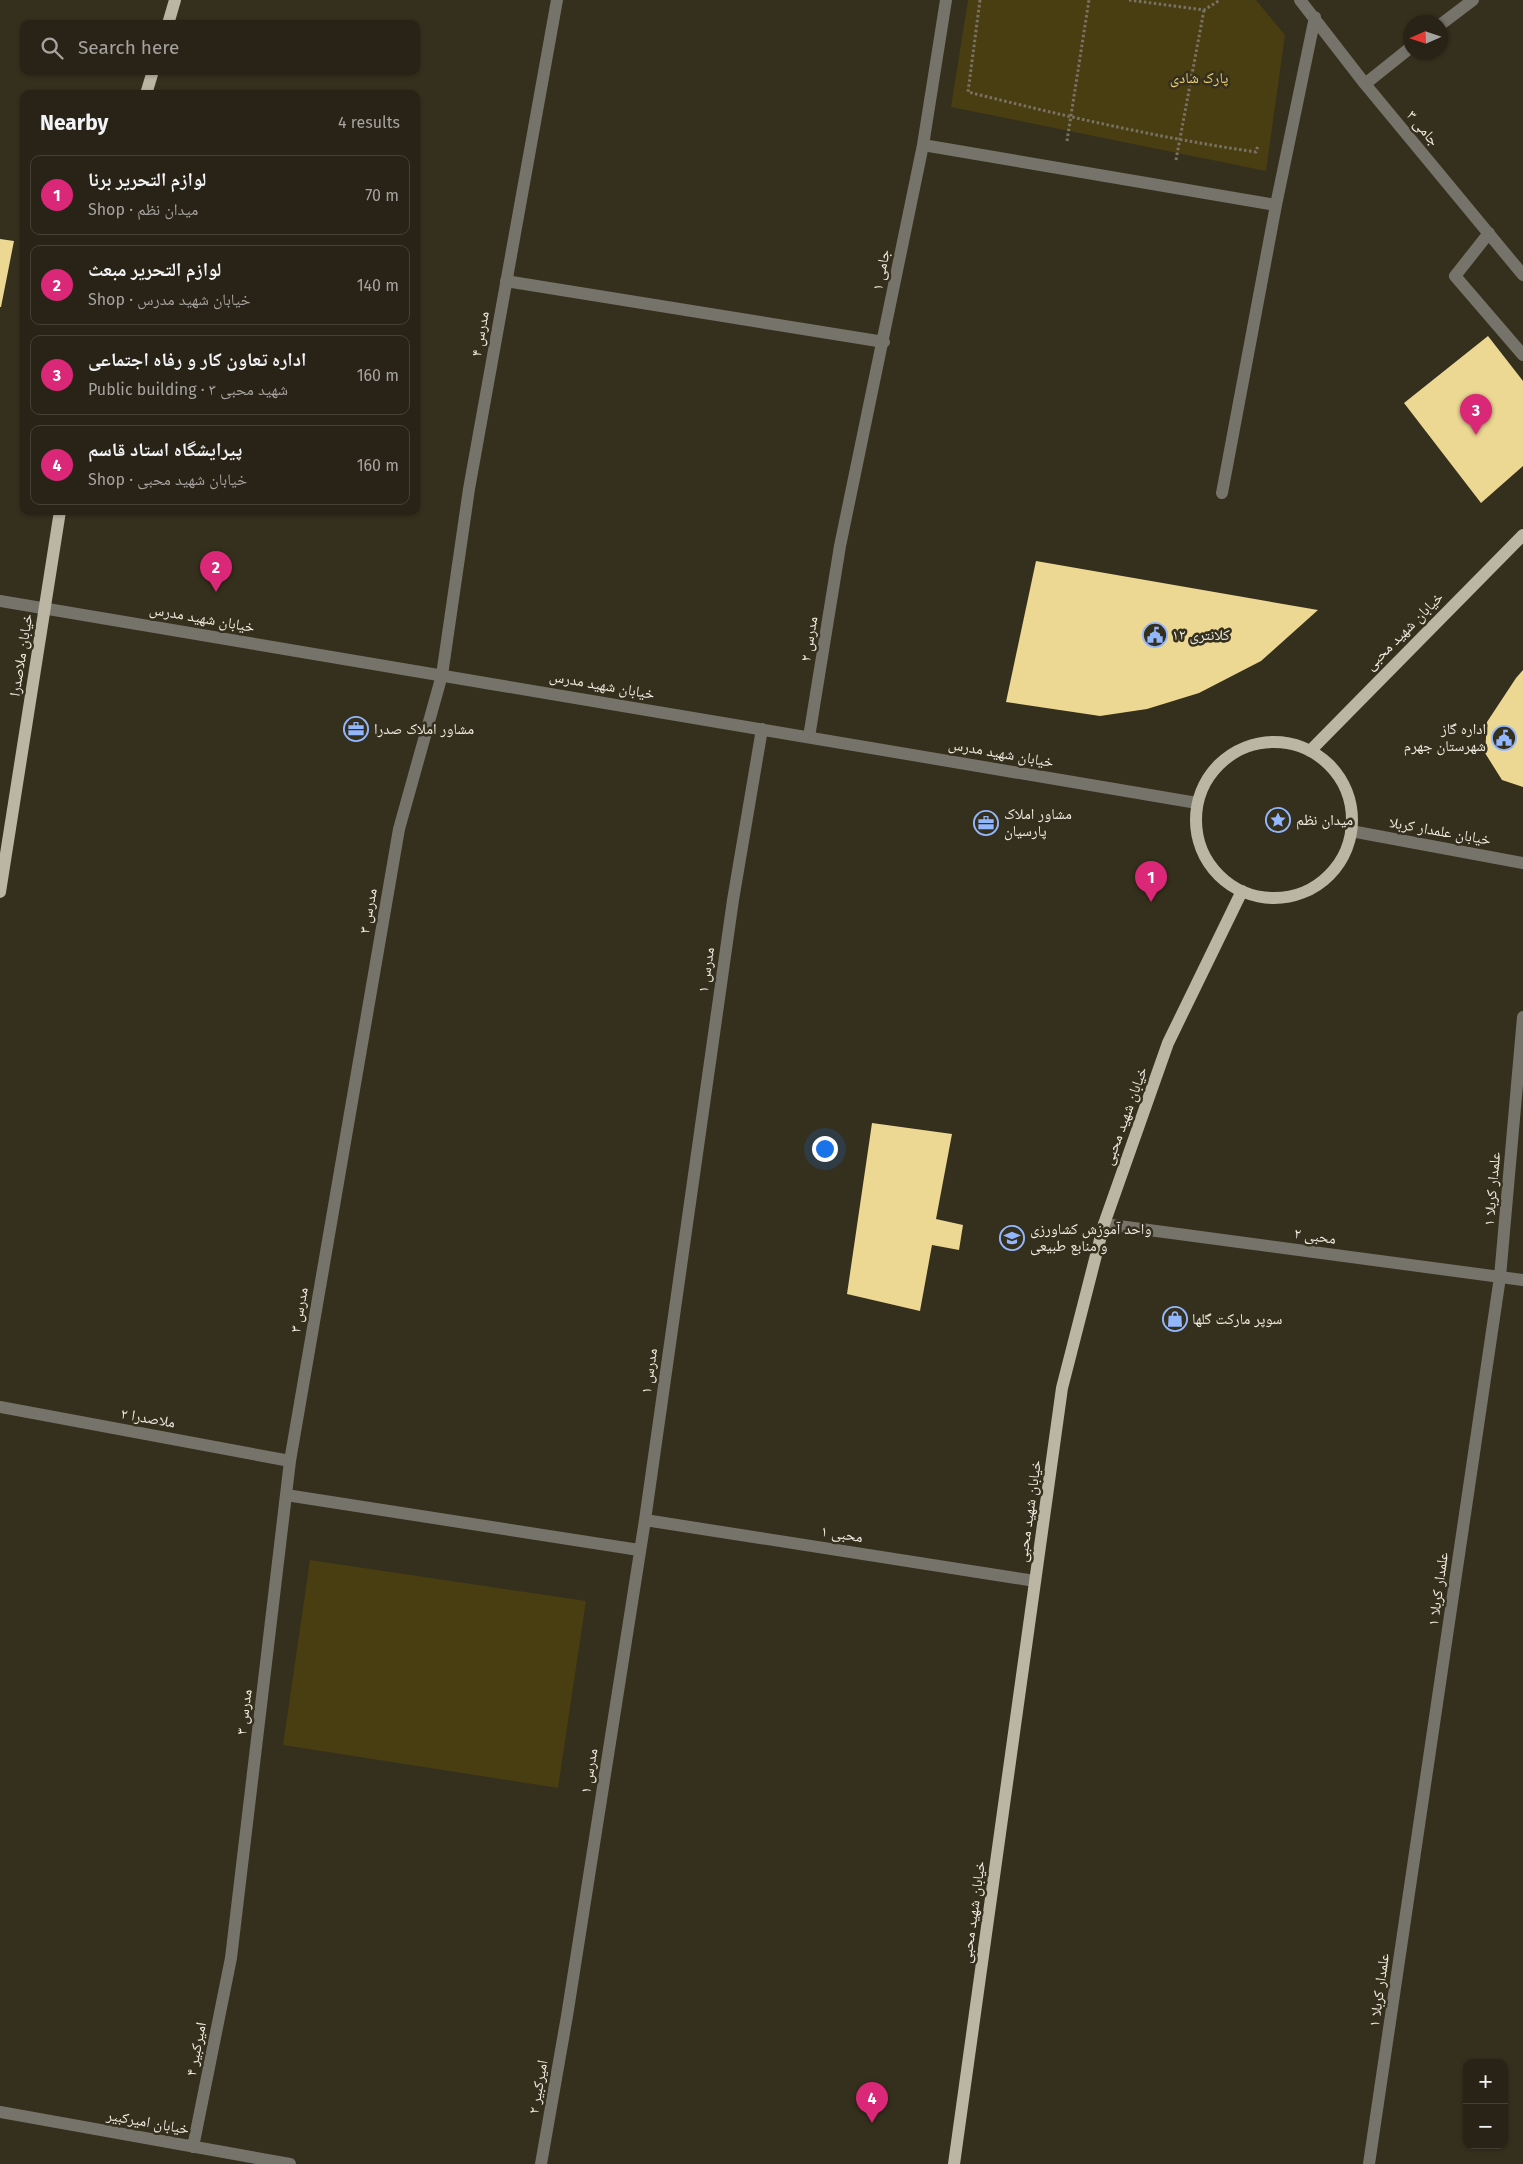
<!DOCTYPE html>
<html lang="en">
<head>
<meta charset="utf-8">
<style>
	:root { --surface:#282316; --page:#302b1f; --text:#f1f3f6; --muted:#a5a4a1; --line:#444035; --accent:#db2777 }
	body { margin:0; font-family:"Fira Sans","Noto Naskh Arabic",sans-serif; background:var(--page); color:var(--text) }
	.controls { position:absolute; right:15px; bottom:15px; display:grid; overflow:hidden; border-radius:10px; box-shadow:0 1px 4px #0004 }
	.controls button { width:45px; height:45px; display:grid; place-items:center; padding:0; border:0; border-bottom:1px solid var(--line); background:var(--surface); color:var(--text); font:25px sans-serif }
	.compass { position:absolute; left:1403px; top:15px; width:45px; height:45px; border-radius:50%; background:var(--surface); box-shadow:0 1px 4px #0004; rotate:267deg }
	.you { position:absolute; left:824px; top:1148px; width:18px; height:18px; margin:-12px; border:4px solid #fff; border-radius:50%; background:#1a73e8; box-shadow:0 0 0 8px #1a73e833 }
	.badge { display:grid; place-items:center; width:32px; height:32px; border-radius:50%; background:var(--accent); color:#fff; font-size:16px; font-weight:700 }
	.pin { position:absolute; translate:-50% -41px; filter:drop-shadow(0 1px 2px #0008) }
	.pin::after { content:''; position:absolute; top:26px; width:18px; height:15px; background:inherit; clip-path:polygon(0 0,100% 0,50% 100%) }
	.list { margin:0; padding:0; list-style:none }
	h2 { display:flex; justify-content:space-between; align-items:center; height:65px; margin:0; padding:0 20px; font-size:21px }
	h2 small { font-size:16px; font-weight:400; color:var(--muted) }
	.list li { display:grid; grid-template-columns:32px 1fr auto; gap:15px; align-items:center; box-sizing:border-box; height:80px; margin:0 10px 10px; padding:0 10px; border:1px solid var(--line); border-radius:10px }
	.list b { display:block; font-size:19px; white-space:nowrap }
	.list p { margin:0; font-size:16px; white-space:nowrap; color:var(--muted) }
	.list em { font-size:16px; font-style:normal; color:var(--muted) }
	.icon { flex:none; width:28px; height:28px; fill:none; stroke:currentColor; stroke-width:2; stroke-linecap:round; stroke-linejoin:round }
	.map { position:relative; flex:none; width:1523px; height:2164px; overflow:hidden }
	.search { position:absolute; background:var(--surface); box-shadow:0 1px 4px #0004; left:20px; top:20px; width:400px; height:55px; display:flex; align-items:center; gap:12px; box-sizing:border-box; padding:0 18px; border-radius:10px; color:var(--muted); font-size:19px }
	.panel { position:absolute; background:var(--surface); box-shadow:0 1px 4px #0004; left:20px; top:90px; width:400px; height:425px; border-radius:10px }
	.map>svg:first-child { display:block }
	.green { fill:#493d12 }
	.building { fill:#ecd793 }
	.lines { fill:none; stroke-linecap:round; stroke-linejoin:round }
	.path { stroke:#787364; stroke-width:3; stroke-dasharray:2.5 2.5; stroke-linecap:butt }
	.minor { stroke:#75736a; stroke-width:12 }
	.major { stroke:#bbb5a3; stroke-width:12 }
	.labels { text-anchor:middle; dominant-baseline:central; stroke-width:5; stroke-linejoin:round; paint-order:stroke }
	.park-label { font-size:15px; fill:#eed272; stroke:#352f1d }
	.street-label { font-size:15px; fill:#eeebe0; stroke:#352f1d }
	.poi-label { font-size:15px; fill:#eeebe0; stroke:#352f1d; text-anchor:start }
</style>
</head>
<body>
<div class="map">
<svg width="1523" height="2164" viewBox="0 0 1523 2164">
	<rect width="100%" height="100%" fill="#352f1d"/>
	<!-- green -->
	<path class="green" d="M968,0H1256L1285,35L1266,171L951,107Z
		M310,1560L586,1601L558,1788L283,1745Z"/>
	<!-- building -->
	<path class="building" d="M0,239L14,241L1,307H0Z
		M1488,336L1523,381V466L1481,503L1404,403Z
		M1036,561L1318,610L1261,661L1199,693L1147,709L1100,716L1006,702Z
		M1523,670V787L1502,780L1485,753L1487,722L1516,678Z
		M872,1123L952,1134L936,1219L963,1225L959,1250L932,1245L920,1311L847,1294Z"/>
	<g class="lines">
		<!-- path -->
		<path class="path" d="M980,0L968,92C1064,116 1159,138 1256,152L1258,145
			M1129,0L1204,10L1220,0
			M1067,141L1089,0
			M1176,160L1204,10"/>
		<!-- minor -->
		<path class="minor" d="M1300,0L1365,84L1523,275
			M1440,25L1473,0
			M1365,84L1410,48
			M923,145L1276,205L1222,493
			M1276,205L1315,17
			M1489,233L1455,276L1523,355
			M506,281L884,342
			M0,601L1197,803
			M809,737L840,546L923,145L946,0
			M1351,831L1523,863
			M1104,1224L1523,1280
			M0,1407L290,1461
			M286,1495L639,1550
			M645,1520L1035,1581
			M0,2112L290,2164
			M193,2147L231,1958L290,1461L399,829L442,675L469,489L557,0
			M541,2164L567,2016L645,1520L733,900L762,729
			M1369,2164L1500,1277L1523,1017"/>
		<!-- major -->
		<path class="major" d="M168,24L175,0
			M146,94L153,71
			M1196 820a78 78 0 1 1 156 0a78 78 0 1 1-156 0Z
			M1310,751L1523,535
			M0,892L60,511
			M954,2164L1062,1388L1104,1224L1168,1043L1242,891"/>
	</g>
	<!-- icons -->
	<defs>
		<symbol id="civic-ring" viewBox="-11 -11 22 22"><circle r="9.5" fill="#352f1d" stroke="#93b7fd" stroke-width="1.5"/><path d="M-.6-6.5H3V-4.5H.6V-3L4-1V1h2V6H-6V1h2V-1L-.6-3ZM-1.2 2.5V6h2.4V2.5Z" fill="#93b7fd"/></symbol>
		<symbol id="office-ring" viewBox="-11 -11 22 22"><circle r="9.5" fill="#352f1d" stroke="#93b7fd" stroke-width="1.5"/><path d="M-6-3h4V-5.5h4V-3h4V5H-6ZM-1-4.5V-3h2v-1.5ZM-6 0V1H6V0Z" fill="#93b7fd"/></symbol>
		<symbol id="sight-ring" viewBox="-11 -11 22 22"><circle r="9.5" fill="#352f1d" stroke="#93b7fd" stroke-width="1.5"/><path d="M0-6L1.8-2.2L6-1.7L2.9 1.2L3.7 5.4L0 3.3L-3.7 5.4L-2.9 1.2L-6-1.7L-1.8-2.2Z" fill="#93b7fd"/></symbol>
		<symbol id="university-ring" viewBox="-11 -11 22 22"><circle r="9.5" fill="#352f1d" stroke="#93b7fd" stroke-width="1.5"/><path d="M0-5L7-2L0 1L-7-2ZM-4 1L0 2.5L4 1V4Q0 6-4 4Z" fill="#93b7fd"/></symbol>
		<symbol id="shop-ring" viewBox="-11 -11 22 22"><circle r="9.5" fill="#352f1d" stroke="#93b7fd" stroke-width="1.5"/><path d="M-5-2.5h2.3a2.7 3.5 0 0 1 5.4 0H5L5.5 6h-11ZM-1.5-2.5h3a1.5 2.3 0 0 0-3 0Z" fill="#93b7fd"/></symbol>
	</defs>
	<g fill-rule="evenodd">
		<use href="#civic-ring" x="1141" y="621" width="28" height="28"/>
		<use href="#office-ring" x="342" y="715" width="28" height="28"/>
		<use href="#civic-ring" x="1490" y="724" width="28" height="28"/>
		<use href="#sight-ring" x="1264" y="806" width="28" height="28"/>
		<use href="#office-ring" x="972" y="809" width="28" height="28"/>
		<use href="#university-ring" x="998" y="1224" width="28" height="28"/>
		<use href="#shop-ring" x="1161" y="1305" width="28" height="28"/>
	</g>
	<g class="labels">
		<!-- park labels -->
		<g class="park-label">
			<text x="1199" y="78">پارک شادی</text>
		</g>
		<!-- street labels -->
		<g class="street-label">
			<text transform="translate(1423 128) rotate(50)">جامی ۳</text>
			<text transform="translate(881 270) rotate(-79)">جامی ۱</text>
			<text transform="translate(480 334) rotate(-80)">مدرس ۴</text>
			<text transform="translate(202 618) rotate(10)">خیابان شهید مدرس</text>
			<text transform="translate(1404 631) rotate(-45)">خیابان شهید محبی</text>
			<text transform="translate(809 639) rotate(-81)">مدرس ۲</text>
			<text transform="translate(21 655) rotate(-81)">خیابان ملاصدرا</text>
			<text transform="translate(602 685) rotate(10)">خیابان شهید مدرس</text>
			<text transform="translate(1001 753) rotate(10)">خیابان شهید مدرس</text>
			<text transform="translate(1440 831) rotate(10)">خیابان علمدار کربلا</text>
			<text transform="translate(368 911) rotate(-80)">مدرس ۳</text>
			<text transform="translate(706 970) rotate(-82)">مدرس ۱</text>
			<text transform="translate(1125 1116) rotate(-70)">خیابان شهید محبی</text>
			<text transform="translate(1492 1189) rotate(-85)">علمدار کربلا ۱</text>
			<text transform="translate(1315 1236) rotate(8)">محبی ۲</text>
			<text transform="translate(299 1310) rotate(-80)">مدرس ۳</text>
			<text transform="translate(649 1371) rotate(-82)">مدرس ۱</text>
			<text transform="translate(148 1418) rotate(10)">ملاصدرا ۲</text>
			<text transform="translate(1029 1511) rotate(-82)">خیابان شهید محبی</text>
			<text transform="translate(842 1534) rotate(9)">محبی ۱</text>
			<text transform="translate(1438 1589) rotate(-82)">علمدار کربلا ۱</text>
			<text transform="translate(244 1712) rotate(-83)">مدرس ۳</text>
			<text transform="translate(589 1771) rotate(-81)">مدرس ۱</text>
			<text transform="translate(973 1912) rotate(-82)">خیابان شهید محبی</text>
			<text transform="translate(1379 1990) rotate(-82)">علمدار کربلا ۱</text>
			<text transform="translate(196 2049) rotate(-79)">امیرکبیر ۴</text>
			<text transform="translate(538 2087) rotate(-80)">امیرکبیر ۲</text>
			<text transform="translate(148 2122) rotate(10)">خیابان امیرکبیر</text>
		</g>
		<!-- poi labels -->
		<g class="poi-label">
			<text x="1172" y="635">کلانتری ۱۲</text>
			<text x="374" y="729">مشاور املاک صدرا</text>
			<text x="1486" y="729" text-anchor="end">اداره گاز<tspan x="1486" dy="17">شهرستان جهرم</tspan></text>
			<text x="1004" y="814">مشاور املاک<tspan x="1004" dy="17">پارسیان</tspan></text>
			<text x="1296" y="820">میدان نظم</text>
			<text x="1030" y="1229">واحد آموزش کشاورزی<tspan x="1030" dy="17">و منابع طبیعی</tspan></text>
			<text x="1192" y="1319">سوپر مارکت گلها</text>
		</g>
	</g>
</svg>
<div class="controls">
<button>+</button>
<button>−</button>
</div>
<svg class="compass" viewBox="-18 -18 36 36"><path d="M0-13l5 13h-10z" fill="#e53935"/><path d="M0 13l5-13h-10z" fill="#a5a4a1"/></svg>
<div class="you"></div>
<div class="pin badge" style="left:1151px;top:902px">1</div>
<div class="pin badge" style="left:216px;top:592px">2</div>
<div class="pin badge" style="left:1476px;top:435px">3</div>
<div class="pin badge" style="left:872px;top:2123px">4</div>
<div class="search"><svg class="icon" aria-label="search" viewBox="0 0 24 24"><circle cx="10" cy="10" r="6"/><path d="M15 15l6 6"/></svg>Search here</div>
<section class="panel">
<h2>Nearby<small>4 results</small></h2>
<ul class="list">
<li><span class="badge">1</span><div><b>لوازم التحریر برنا</b><p>Shop · میدان نظم</p></div><em>70 m</em></li>
<li><span class="badge">2</span><div><b>لوازم التحریر مبعث</b><p>Shop · خیابان شهید مدرس</p></div><em>140 m</em></li>
<li><span class="badge">3</span><div><b>اداره تعاون کار و رفاه اجتماعی</b><p>Public building · شهید محبی ۳</p></div><em>160 m</em></li>
<li><span class="badge">4</span><div><b>پیرایشگاه استاد قاسم</b><p>Shop · خیابان شهید محبی</p></div><em>160 m</em></li>
</ul>
</section>
</div>
</body>
</html>
